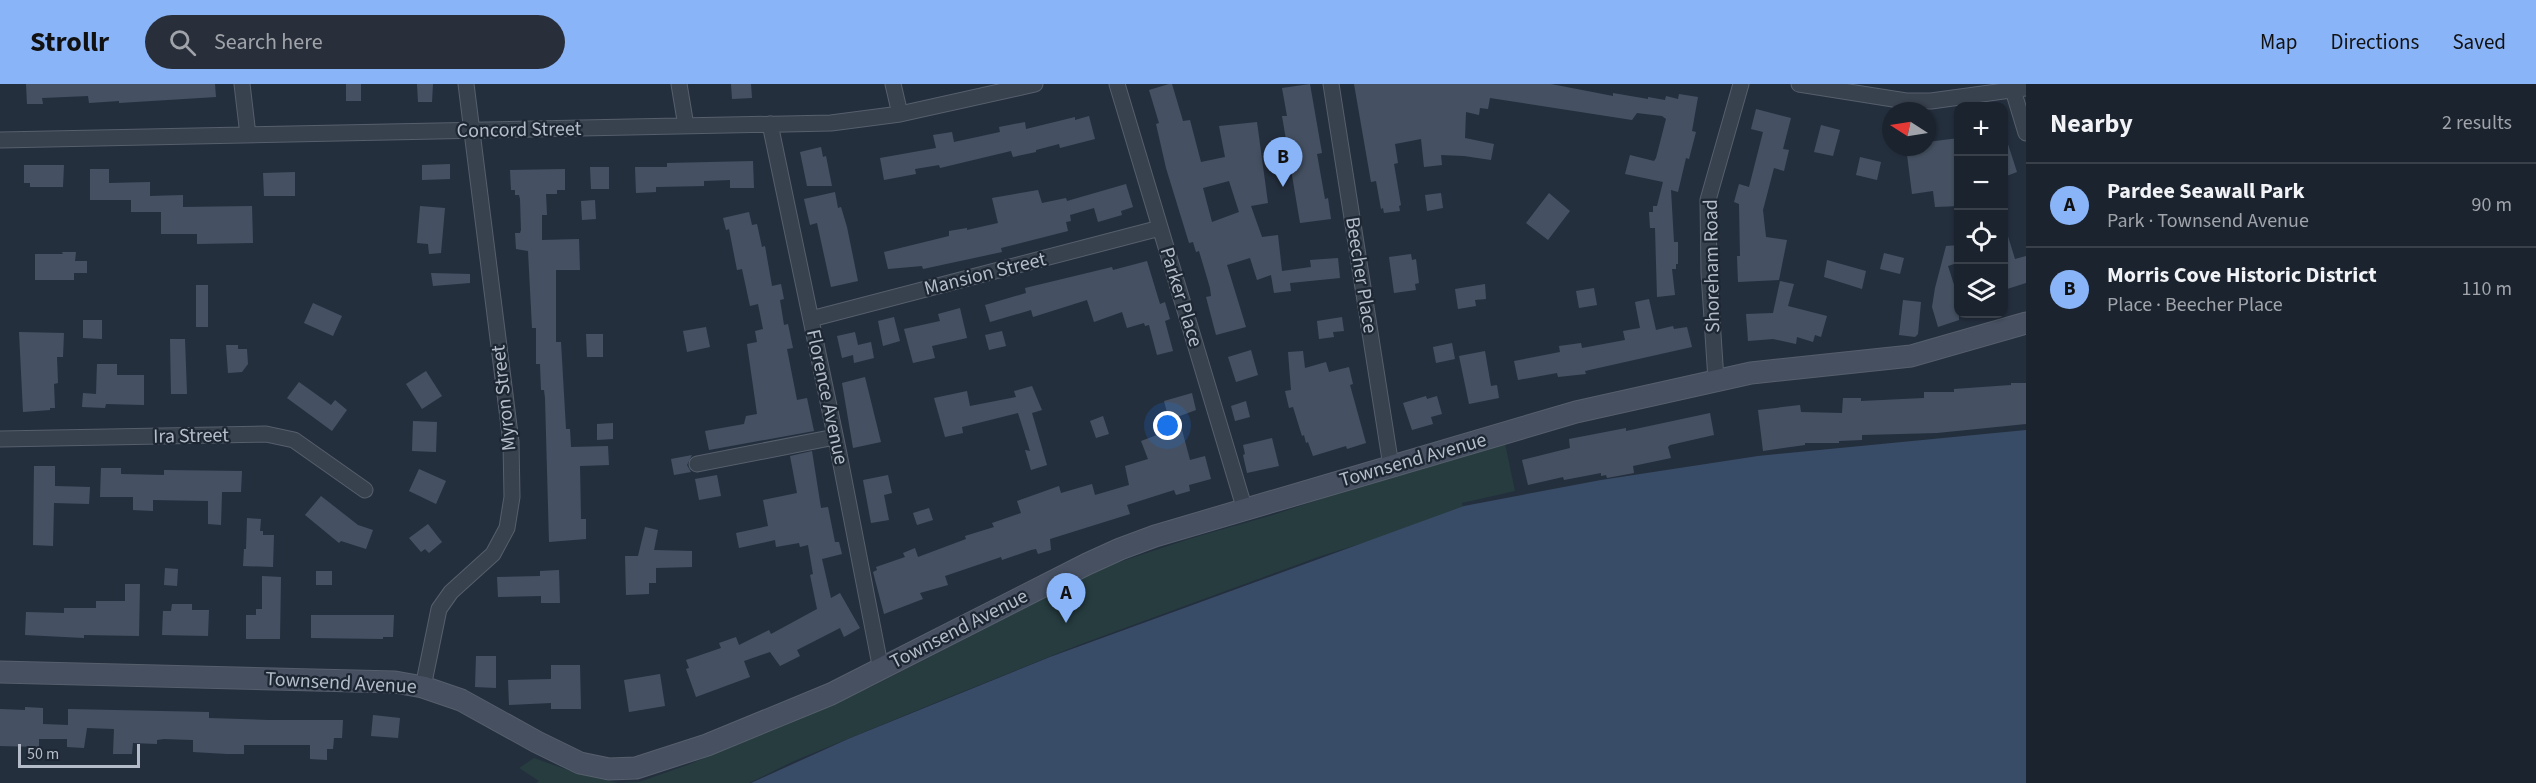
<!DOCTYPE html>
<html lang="en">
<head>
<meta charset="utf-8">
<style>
	:root { --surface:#1b232e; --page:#282f3a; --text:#f1f3f6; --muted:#a0a4aa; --line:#39404a; --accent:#8ab4f8 }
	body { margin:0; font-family:"Source Sans 3",sans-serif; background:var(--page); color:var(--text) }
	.controls { position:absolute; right:18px; top:18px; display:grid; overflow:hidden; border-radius:12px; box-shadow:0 2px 4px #0004 }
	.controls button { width:54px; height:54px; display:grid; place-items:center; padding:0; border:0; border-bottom:2px solid var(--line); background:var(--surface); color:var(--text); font:30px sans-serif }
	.compass { position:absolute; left:1882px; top:18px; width:54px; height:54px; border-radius:50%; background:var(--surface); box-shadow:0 2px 4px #0004; rotate:282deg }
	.scale { position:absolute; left:18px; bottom:15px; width:122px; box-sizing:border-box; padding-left:6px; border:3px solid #b4bcc9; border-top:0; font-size:16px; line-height:21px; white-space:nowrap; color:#b4bcc9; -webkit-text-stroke:4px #1d2633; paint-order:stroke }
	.you { position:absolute; left:1168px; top:342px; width:21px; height:21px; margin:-15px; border:4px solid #fff; border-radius:50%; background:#1a73e8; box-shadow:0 0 0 9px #1a73e833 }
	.badge { display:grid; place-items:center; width:39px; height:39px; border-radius:50%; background:var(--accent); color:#111; font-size:20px; font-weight:700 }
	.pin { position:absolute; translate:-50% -50px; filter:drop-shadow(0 2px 3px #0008) }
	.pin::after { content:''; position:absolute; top:32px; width:21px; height:18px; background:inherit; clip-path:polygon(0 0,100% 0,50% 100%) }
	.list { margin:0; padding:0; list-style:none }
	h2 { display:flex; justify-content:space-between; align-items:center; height:78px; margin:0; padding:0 24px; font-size:26px }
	h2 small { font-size:20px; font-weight:400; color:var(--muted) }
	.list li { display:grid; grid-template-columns:39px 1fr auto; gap:18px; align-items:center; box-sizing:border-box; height:84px; padding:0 24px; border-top:2px solid var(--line) }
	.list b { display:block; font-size:22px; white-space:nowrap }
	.list p { margin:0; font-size:20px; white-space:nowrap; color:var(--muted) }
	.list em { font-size:20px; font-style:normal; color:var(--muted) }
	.icon { flex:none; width:33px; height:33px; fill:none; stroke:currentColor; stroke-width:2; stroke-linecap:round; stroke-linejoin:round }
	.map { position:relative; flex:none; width:2026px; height:699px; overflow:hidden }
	header { display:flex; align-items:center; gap:36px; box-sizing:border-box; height:84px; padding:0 30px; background:var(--accent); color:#111 }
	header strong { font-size:28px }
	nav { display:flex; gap:33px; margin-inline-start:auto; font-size:21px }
	.search { width:420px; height:54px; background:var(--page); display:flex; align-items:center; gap:15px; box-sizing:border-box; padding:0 21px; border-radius:33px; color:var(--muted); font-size:22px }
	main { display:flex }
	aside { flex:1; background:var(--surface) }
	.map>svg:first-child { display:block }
	.green { fill:#263c3f }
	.water { fill:#394c67 }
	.building { fill:#455162; fill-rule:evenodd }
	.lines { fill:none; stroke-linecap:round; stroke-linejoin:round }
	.minor-casing { stroke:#565f6c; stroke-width:17 }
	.secondary-casing { stroke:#565f6c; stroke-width:23 }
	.minor { stroke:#38414e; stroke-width:15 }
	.secondary { stroke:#465061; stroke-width:21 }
	.labels { text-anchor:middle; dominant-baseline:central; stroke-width:4.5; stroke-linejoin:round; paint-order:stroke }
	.street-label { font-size:20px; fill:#b4bcc9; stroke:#1d2633 }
</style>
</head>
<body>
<header>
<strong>Strollr</strong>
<div class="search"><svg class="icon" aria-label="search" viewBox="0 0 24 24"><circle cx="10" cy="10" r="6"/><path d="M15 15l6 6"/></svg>Search here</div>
<nav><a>Map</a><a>Directions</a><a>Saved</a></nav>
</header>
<main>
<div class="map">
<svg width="2026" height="699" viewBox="0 0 2026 699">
	<rect width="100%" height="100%" fill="#242f3e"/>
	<!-- green -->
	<path class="green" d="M1505,359L1515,407L1462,419L1464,428L1321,472L1076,562L947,614L794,677L749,699H536L539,697L519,684L534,674L579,690L601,695L618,699L639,698L690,680L871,603L1107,482L1192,454L1276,430L1399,389Z"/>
	<!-- water -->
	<path class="water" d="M2026,346V699H751L848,655L1050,573L1464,422L1601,396L1758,372Z"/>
	<!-- building -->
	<path class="building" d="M26,0H215L216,13L119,19V17L89,19L88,12L42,14L43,20H27Z
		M346,0H361V17H346Z
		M417,0H433L432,18H418Z
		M731,0H751L752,14L732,15Z
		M1169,0H1172L1183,37L1190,36L1201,78L1225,73L1219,42L1257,38L1268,119L1251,122L1262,153L1278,151L1282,187L1311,183L1310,176L1338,174L1340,194L1290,199L1291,207L1274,209L1271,191L1257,196L1250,174L1227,181L1246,243L1216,251L1206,213L1211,212L1210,204L1199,167L1196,168L1193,158L1189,159L1166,84L1156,40L1159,39L1149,6ZM1229,97L1239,128L1212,138L1203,104Z
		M1310,0L1322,69L1317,70L1325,115L1328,114L1331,135L1300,139L1282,32H1287L1282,4Z
		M1354,0H1551L1613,12V9L1648,15V13L1665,16L1666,12L1678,15L1679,10L1698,13L1692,47L1696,48L1689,75L1686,74L1678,108L1671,106L1674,158H1678V180H1676V185H1672L1675,211L1657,213L1655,144H1650L1649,128H1653V122H1657L1663,98L1625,90L1630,71L1654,77L1656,74L1666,35L1662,32L1637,29L1632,36L1490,14L1488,25L1480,24L1479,31L1466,28L1465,54L1494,60L1491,76L1464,72L1441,71L1442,81L1424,83L1421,55L1395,60L1398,79L1394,80L1401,121L1399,122L1400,127L1384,129L1383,124L1381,125L1376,97L1371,98Z
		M1756,25L1791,34L1783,65L1789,66L1784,87L1774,84L1763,126L1766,153L1787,156L1779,196L1738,198L1737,172H1740L1739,120L1734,118L1739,100L1749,103L1763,48L1751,45Z
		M1089,32L1095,55L1060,64L1059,60L1036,66V68L1013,73L1011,67L940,84L939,81L915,85L916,90L884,96L880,74L936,64L933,51L952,48L954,58L1000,48L999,43L1025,38L1026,45L1075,33V36Z
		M1821,41L1840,46L1833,72L1814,68Z
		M1959,54V122L1935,123L1933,107L1912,110L1906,63H1927V58Z
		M2004,54H2006L2017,88L2004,93Z
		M821,63L823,73L826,72L832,102H807L800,68Z
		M1860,73L1881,78L1877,96L1856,91Z
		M753,77L754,104H730V96L704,97V102L656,103V108L636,109L635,83H667V79Z
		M450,80V95L422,96V81Z
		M24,81H64L63,103H30V99H24Z
		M590,83H609V105H591Z
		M90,85H109V99L150,98V112L183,111V123L252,122L253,159L197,160V150H161V128H131V116H90Z
		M565,85V106H557V110H546L547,131H542V156L579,155L580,186H556V258H561L566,345H570L571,363L608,362L609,381L580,382L581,435H586V455L549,458L545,314L544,306H541L540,280H536V244H532L528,167L516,165L515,149H520L521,146L520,115L519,111H515V106H511L510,86Z
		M295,88V112H264L263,89Z
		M1126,100L1133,123L1121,127L1122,131L1098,138L1094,124L1070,131L1071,137L1066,138L1068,147L1001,164L1002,168L923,185L922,182L888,185L884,168L949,152V147L967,144V146L998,139L992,114L1038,106L1042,119L1066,114L1067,117Z
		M835,108L838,124L841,123L847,143L858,197L831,203L817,139L810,141L804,115Z
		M1441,109L1443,124L1427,127L1425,111Z
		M1549,109L1570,127L1548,156L1526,139Z
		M595,116L596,135L582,136L581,117Z
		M420,122L445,124L441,169L429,170L428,160L417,159Z
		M749,128L752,141L757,140L762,163L765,162L772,202L781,200L784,215L780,216L784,241L788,240L793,264L787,265L797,316L807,314L814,347L709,366L705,347L744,340L746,332L757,330L747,260L757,258L755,247L763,245L758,220L750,222L742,185L737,186L729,145L726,146L723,134Z
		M2004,149H2007L2015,175L2026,172V199L2004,206Z
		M1959,161L1957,179L1948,182L1959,216V236L1938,243L1932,223L1935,204L1946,162Z
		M62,168H76L75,177H87V189H74V196H35V170H63Z
		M1884,169L1904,174L1900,190L1880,185Z
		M1411,170L1412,176L1416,175L1419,199L1415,200L1416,206L1394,209L1389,173Z
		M1827,176L1866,187L1862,205L1824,193Z
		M1147,177L1160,220L1165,218L1170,235L1165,237L1173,267L1157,271L1149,241L1145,242L1144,239L1127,244L1122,228L1094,238L1087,216L1033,233L1031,226L990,238L985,221L1026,209L1025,204L1112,183L1113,186Z
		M431,189L470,190V199L433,202Z
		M1780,197L1794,200L1788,222L1827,232L1821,253L1815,251L1813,258L1797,253L1796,260L1773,255L1748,257L1746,230L1773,229Z
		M1485,200L1486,215L1475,216L1476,222L1458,225L1455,205Z
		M196,201H208V243H196Z
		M1594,204L1597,221L1579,224L1576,207Z
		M1649,215L1656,246L1673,242L1674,245L1687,243L1692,263L1585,287L1586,290L1558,293L1557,289L1518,296L1514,277L1560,268L1559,262L1581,259L1582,264L1625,256L1623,247L1640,244L1635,218Z
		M1903,216L1921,218L1918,250L1915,253L1899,251Z
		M313,219L342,232L333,252L304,239Z
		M960,224L967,254L932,262L935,274L913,279L904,245L940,237L938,230Z
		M894,233L900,257L883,262L878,237Z
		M1342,233L1344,247L1333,248L1334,253L1319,255L1317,237Z
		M83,236H102V255L83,254Z
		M706,243L710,263L687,268L683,247Z
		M1002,247L1006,262L989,266L985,251Z
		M19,248L64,249L63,273H57L58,299L54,300L55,324H50V326L23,328Z
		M855,248L858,261L871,258L874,274L854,279L853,271L842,274L837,252Z
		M586,250H603V273H587Z
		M170,255H185L187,310H171Z
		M1452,259L1455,275L1436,279L1433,263Z
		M226,261H238V265H247L248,280L242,288L228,289Z
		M1251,266L1258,291L1236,298L1228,273Z
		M1303,267L1305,284L1326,278L1329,288L1349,283L1353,300L1350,301L1366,359L1347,365L1346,362L1313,372L1308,358L1306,359L1304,351L1302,352L1293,323L1289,324L1285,307L1291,306L1288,268Z
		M1485,267L1491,302L1497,301L1499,314L1469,320L1459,272Z
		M97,280H117V291H144V321L106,320L105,324L82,323L83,309L96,310Z
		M426,287L442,312L422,325L406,300Z
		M865,293L881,358L853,364L842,299Z
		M299,298L331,321L335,316L347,326L332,347L287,314Z
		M2011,299H2026V340L1937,349L1862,351V356L1839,357V359H1805V361L1763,367L1758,326L1800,321L1801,328L1842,329L1843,314H1861V317L1924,314V308H1954V305L2011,301Z
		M1032,302L1042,326L1032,329L1047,381L1031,386L1025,366L1030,367L1018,329L962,343L963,349L945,353L934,314L967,307L970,322L1016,313L1014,307Z
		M1192,309L1196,326L1169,336L1164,317Z
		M1426,312L1427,315L1437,312L1442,330L1431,333L1433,340L1412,346L1403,319Z
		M1246,317L1250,333L1235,337L1231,322Z
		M1710,329L1714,351L1670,361L1668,363L1671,374L1633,382L1634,389L1607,394L1606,391L1601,392V389L1564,396L1563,393L1528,401L1522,376L1570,364L1569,355L1626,344V347Z
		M1103,332L1109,350L1096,354L1090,337Z
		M413,337L437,338L436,368L412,367Z
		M613,339V355L597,356V340Z
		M1181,342L1190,376L1205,372L1211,395L1189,401L1190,407L1176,411L1174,406L1127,421L1130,430L1050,455L1051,466L1038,470L1036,465L1031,466L1002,476L1001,473L945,492L948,501L920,509L923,515L884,530L873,488L877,486L876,483L905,473L903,469L915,464L918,473L966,455L965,452L994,443L992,439L1021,429L1017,417L1059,402L1061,409L1092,400L1095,411L1129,401L1125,382L1148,375L1141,357Z
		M1272,354L1279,382L1247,389L1243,371L1245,370L1243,361Z
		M812,367L821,424L828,423L835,458H839L842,470L822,475L831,514L840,509L860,544L844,553L840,544L797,566L800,572L780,582L770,568L744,577L750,593L696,613L686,585L689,584L686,576L721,564L719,559L736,553L739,561L769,546L771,550L817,525L810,491L813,490L808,461L800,463L799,459L776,463L775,456L739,464L736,449L768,442L763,416L797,409L790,372Z
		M692,371L687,381L691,388L674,391L671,375Z
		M34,382H55V402L90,403L89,420L54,419L53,462L33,461Z
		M101,384H121V390L164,391V386L242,387L241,408H222L221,441L208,440V417L153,416V427L133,426V413H100Z
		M419,385L446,397L436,420L409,407Z
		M717,391L721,412L699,416L695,395Z
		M888,391L892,409L884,411L889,436L871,439L863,396Z
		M321,412L358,441L373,446L366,465L341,457L339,459L305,431Z
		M929,424L933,436L917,441L913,429Z
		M247,434L261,435L260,447H263V451H274L273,483L243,482L244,465H246Z
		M428,440L442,458L429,469L425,465L421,468L409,454Z
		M645,443L658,446L654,466L692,467V483L656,484V499H649V510L626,511L625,472H638Z
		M165,484L178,485L177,502L164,501Z
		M559,486L560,519H541V512L498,513L497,493L540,492V487Z
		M316,487H332V501H316Z
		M262,492L281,493L280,555H246V531H256V525H262Z
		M125,500H140L139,552L84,551V554L25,551L26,528L64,529V524H96V517H125Z
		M172,520H192V526H209L208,552L162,551L163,527H171Z
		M311,531H394L393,553H383V555L311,554Z
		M476,572H496V604L475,603Z
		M551,581H580L581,625H551V619L509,621L508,596L551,595Z
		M660,590L665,622L629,628L624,596Z
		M25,623L43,624V640L68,641V625L209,628V634L269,636H343L342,654H334L333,665H327V676L310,675V661H244V670H227L193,668V656L164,655L157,656V660L133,659L132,670H113L114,645L87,644L84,664L67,663V655H39V663L0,662V625L25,626Z
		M373,631L400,634L398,654L371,652Z"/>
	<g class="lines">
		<defs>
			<path id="minor" d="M242,0L248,51
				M679,0L686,42
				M893,0L900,30
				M1117,0L1245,426
				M1331,0L1391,382
				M1799,0L1906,17H1931L2026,4
				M2013,6L2026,49
				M770,40L839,370L881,586
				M0,56L831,39L900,30L1035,0
				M811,235L1160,144
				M1716,296L1709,189L1708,116L1741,0
				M0,355L266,350L294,356L365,406
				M697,380L835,353
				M423,603L439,525L451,508L493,470L507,444L512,413L511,358L466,0"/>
			<path id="secondary" d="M0,588L395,598L423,603L461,616L537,658L580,679L609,685L636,684L707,661L831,610L1087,480L1120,465L1155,452L1576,328L1751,289L1911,272L2026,239"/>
		</defs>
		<!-- minor casing -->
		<use href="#minor" class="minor-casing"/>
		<!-- secondary casing -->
		<use href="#secondary" class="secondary-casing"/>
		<!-- minor -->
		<use href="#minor" class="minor"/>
		<!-- secondary -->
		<use href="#secondary" class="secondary"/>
	</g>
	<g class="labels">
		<!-- street labels -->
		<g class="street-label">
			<text transform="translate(519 46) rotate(-1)">Concord Street</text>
			<text transform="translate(1712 182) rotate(-91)">Shoreham Road</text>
			<text transform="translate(985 190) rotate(-14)">Mansion Street</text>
			<text transform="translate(1361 191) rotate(81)">Beecher Place</text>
			<text transform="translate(1181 213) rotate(73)">Parker Place</text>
			<text transform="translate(827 313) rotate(78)">Florence Avenue</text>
			<text transform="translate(504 314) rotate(-96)">Myron Street</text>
			<text transform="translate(191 352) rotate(-1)">Ira Street</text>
			<text transform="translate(1413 376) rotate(-16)">Townsend Avenue</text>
			<text transform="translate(959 545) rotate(-27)">Townsend Avenue</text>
			<text transform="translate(341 599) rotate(3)">Townsend Avenue</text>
		</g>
	</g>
</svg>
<div class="controls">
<button>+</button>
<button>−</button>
<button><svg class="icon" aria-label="locate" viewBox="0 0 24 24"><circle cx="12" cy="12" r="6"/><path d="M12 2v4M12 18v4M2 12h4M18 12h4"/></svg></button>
<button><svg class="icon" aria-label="layers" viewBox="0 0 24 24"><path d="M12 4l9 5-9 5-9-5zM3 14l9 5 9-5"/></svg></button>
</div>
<svg class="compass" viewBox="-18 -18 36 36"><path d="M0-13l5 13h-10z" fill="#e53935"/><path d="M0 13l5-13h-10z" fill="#a0a4aa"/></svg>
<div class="scale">50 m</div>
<div class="you"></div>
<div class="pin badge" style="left:1066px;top:539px">A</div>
<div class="pin badge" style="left:1283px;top:103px">B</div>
</div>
<aside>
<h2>Nearby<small>2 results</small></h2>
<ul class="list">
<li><span class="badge">A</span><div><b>Pardee Seawall Park</b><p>Park · Townsend Avenue</p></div><em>90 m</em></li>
<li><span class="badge">B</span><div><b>Morris Cove Historic District</b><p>Place · Beecher Place</p></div><em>110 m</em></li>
</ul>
</aside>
</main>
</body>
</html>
